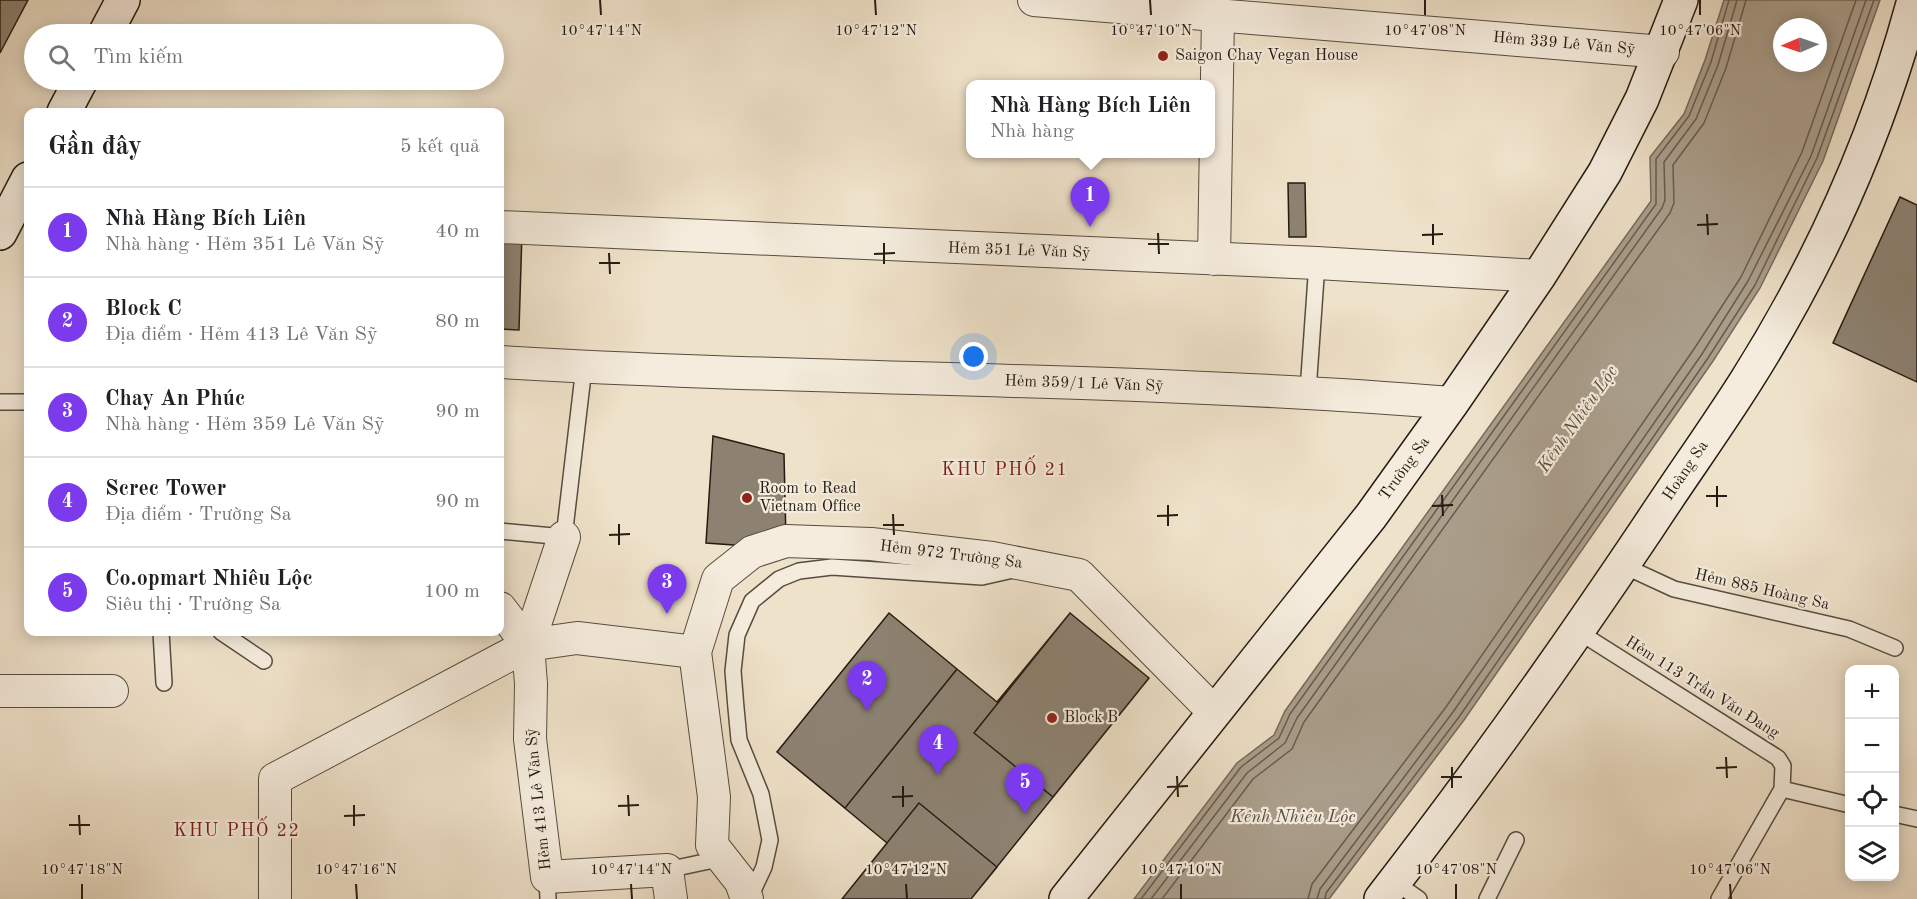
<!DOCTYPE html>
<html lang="vi">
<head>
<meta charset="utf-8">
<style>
	:root { --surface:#fff; --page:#f2f2f2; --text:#202124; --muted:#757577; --line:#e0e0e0; --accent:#7c3aed }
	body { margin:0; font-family:"Old Standard TT",serif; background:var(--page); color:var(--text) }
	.controls { position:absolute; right:18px; bottom:18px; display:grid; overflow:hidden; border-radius:12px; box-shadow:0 3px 15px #0003 }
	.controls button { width:54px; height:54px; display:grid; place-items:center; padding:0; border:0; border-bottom:2px solid var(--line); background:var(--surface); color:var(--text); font:30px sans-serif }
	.compass { position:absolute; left:1773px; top:18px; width:54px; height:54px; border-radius:50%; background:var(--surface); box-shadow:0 3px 15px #0003; rotate:268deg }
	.you { position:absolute; left:974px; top:357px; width:21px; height:21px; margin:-15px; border:4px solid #fff; border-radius:50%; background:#1a73e8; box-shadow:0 0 0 9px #1a73e833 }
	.badge { display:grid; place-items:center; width:39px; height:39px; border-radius:50%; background:var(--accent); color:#fff; font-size:20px; font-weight:700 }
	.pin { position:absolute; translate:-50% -50px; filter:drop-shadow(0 2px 3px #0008) }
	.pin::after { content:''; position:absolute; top:32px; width:21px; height:18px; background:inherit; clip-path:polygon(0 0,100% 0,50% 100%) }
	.popup { position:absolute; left:966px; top:80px; width:249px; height:78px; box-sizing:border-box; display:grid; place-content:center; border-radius:12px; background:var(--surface); filter:drop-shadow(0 2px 4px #0005); font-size:20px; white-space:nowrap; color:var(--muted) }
	.popup b { font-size:22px; color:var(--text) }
	.popup::after { content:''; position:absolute; left:50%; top:100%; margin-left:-12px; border:12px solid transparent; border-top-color:var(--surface) }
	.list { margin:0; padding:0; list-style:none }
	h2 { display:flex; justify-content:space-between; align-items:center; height:78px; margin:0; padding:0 24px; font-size:26px }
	h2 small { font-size:20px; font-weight:400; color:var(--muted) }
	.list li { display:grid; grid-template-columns:39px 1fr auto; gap:18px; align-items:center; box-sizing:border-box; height:90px; padding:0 24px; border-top:2px solid var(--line) }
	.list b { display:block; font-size:22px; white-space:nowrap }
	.list p { margin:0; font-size:20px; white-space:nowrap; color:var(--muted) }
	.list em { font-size:20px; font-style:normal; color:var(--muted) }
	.icon { flex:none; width:33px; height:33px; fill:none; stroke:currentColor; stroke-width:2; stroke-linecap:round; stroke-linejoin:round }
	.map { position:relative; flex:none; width:1917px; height:899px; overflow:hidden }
	.search { position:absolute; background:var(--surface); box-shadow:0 3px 15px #0003; left:24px; top:24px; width:480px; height:66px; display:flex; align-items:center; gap:15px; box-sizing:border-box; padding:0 21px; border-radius:33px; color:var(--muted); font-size:22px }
	.panel { position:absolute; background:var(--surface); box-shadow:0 3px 15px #0003; left:24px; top:108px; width:480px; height:528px; border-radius:12px }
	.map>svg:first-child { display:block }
	.water { fill:#aa9e8b; stroke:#746a5b; stroke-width:1.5; fill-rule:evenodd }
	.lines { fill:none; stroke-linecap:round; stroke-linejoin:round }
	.shore { stroke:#665c4e; stroke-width:1.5 }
	.building { fill:#8d8272; stroke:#231b12; stroke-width:1.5 }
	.lane-casing { stroke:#564d40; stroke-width:18 }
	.street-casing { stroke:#564d40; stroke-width:34 }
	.secondary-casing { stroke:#231b12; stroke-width:36 }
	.lane { stroke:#f5ecdd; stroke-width:15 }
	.street { stroke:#f5ecdd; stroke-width:32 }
	.secondary { stroke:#f5ecdd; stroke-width:33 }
	.ticks { fill:none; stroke:#231b12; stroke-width:2 }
	.poi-dot { fill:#8f2418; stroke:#f5ecdd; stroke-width:2 }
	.labels { text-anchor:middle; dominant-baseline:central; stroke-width:4.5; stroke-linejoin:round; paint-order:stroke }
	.street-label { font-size:16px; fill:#231b12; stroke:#f5ecdd }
	.poi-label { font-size:16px; fill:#231b12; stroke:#f5ecdd; text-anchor:start }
	.water-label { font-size:18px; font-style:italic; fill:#594f42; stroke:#f5ecdd }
	.neighbourhood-label { font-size:18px; letter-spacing:1.5px; fill:#7a1f14; stroke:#f5ecdd }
	.ticks-label { font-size:15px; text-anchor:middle; fill:#231b12; stroke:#f5ecdd; stroke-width:4.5; stroke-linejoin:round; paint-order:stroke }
</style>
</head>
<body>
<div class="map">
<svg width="1917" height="899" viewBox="0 0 1917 899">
	<rect width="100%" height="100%" fill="#efe2ca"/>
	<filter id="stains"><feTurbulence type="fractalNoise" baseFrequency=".00333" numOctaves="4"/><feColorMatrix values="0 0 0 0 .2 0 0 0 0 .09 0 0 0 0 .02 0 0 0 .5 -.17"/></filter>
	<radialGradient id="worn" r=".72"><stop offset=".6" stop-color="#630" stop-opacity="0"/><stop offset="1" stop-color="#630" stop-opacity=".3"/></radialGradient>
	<!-- water -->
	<path class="water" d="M1724,0H1880L1823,161L1760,288L1713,361L1464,720L1329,899H1134L1237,763L1274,735L1285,711L1651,201L1650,157L1684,114L1705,60ZM1782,27H1818V63H1782Z"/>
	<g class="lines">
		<!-- shore -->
		<path class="shore" d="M1141,899L1241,767L1279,738L1290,714L1656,204V159L1689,116L1711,62L1729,0
			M1151,899L1247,773L1285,743L1297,718L1662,208L1665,200L1664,162L1696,119L1718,65L1737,0
			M1162,899L1253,779L1292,749L1304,722L1670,213L1674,203L1673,165L1704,123L1726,68L1746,0
			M1308,899L1312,884L1446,707L1694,349L1741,277L1802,152L1856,0
			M1317,899L1320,889L1453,712L1702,354L1748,281L1811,156L1866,0
			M1325,899L1326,893L1459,717L1708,358L1755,285L1817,158L1874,0"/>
	</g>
	<!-- building -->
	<path class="building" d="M0,0H28L0,53Z
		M1288,183H1305L1306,237H1289Z
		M1900,197L1917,205V382L1833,343Z
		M502,232L522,233L519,330L500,329Z
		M500,246H502L500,315Z
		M713,436L784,454L786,541L762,547L706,543Z
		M889,613L997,702L1070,613L1149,678L971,899H842L887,843L777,752Z
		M889,613L957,669L845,808L777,752Z
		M1070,613L1149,678L1053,797L974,733Z
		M919,803L997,867L971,899H842Z"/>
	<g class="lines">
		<defs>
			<path id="lane" d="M1308,391L1317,263
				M0,402H28
				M500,531L564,537L584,367
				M1622,565L1674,589L1849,629L1895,648
				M161,632L164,683
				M221,632L264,661
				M1579,632L1778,758L1783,766L1782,789
				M1894,814L1917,819
				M667,870L709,861L712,847
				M547,877L548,899
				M1395,882L1419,899
				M749,899L764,867L770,840L761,794L739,740L736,708L733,671L737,635L752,601L779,579L799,571L832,567L982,577L1013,570
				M1487,899L1516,840
				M1719,899L1782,789L1850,805"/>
			<path id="street" d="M1034,0L1663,52
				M500,227L1317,263L1539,276
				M1214,259L1218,15
				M500,362C817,381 1136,377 1452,403
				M564,537L528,645L531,684L530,739L547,877L667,870L671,899
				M500,608L528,645
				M0,691H112
				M275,899V779L528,645L577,638L695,652
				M747,899L741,882L712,845L714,797L695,652L718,579L752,552L786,541L871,544L992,558L1079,575L1214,712"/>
			<path id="secondary" d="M105,34L123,0
				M64,112L81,80
				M0,233L28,179
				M1066,899L1371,516L1452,403L1539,276L1605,172L1642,99L1681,0
				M1381,899C1475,778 1564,653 1649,526C1681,477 1715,430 1746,381C1820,264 1878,134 1914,0"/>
		</defs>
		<!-- lane casing -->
		<use href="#lane" class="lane-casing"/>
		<!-- street casing -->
		<use href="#street" class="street-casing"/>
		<!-- secondary casing -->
		<use href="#secondary" class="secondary-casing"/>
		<!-- lane -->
		<use href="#lane" class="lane"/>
		<!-- street -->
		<use href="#street" class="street"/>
		<!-- secondary -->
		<use href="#secondary" class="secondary"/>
	</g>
	<!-- ticks -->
	<path class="ticks" d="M600,0L601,15M875,0L876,15M1150,0L1151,15M1425,0V15M1700,0V15M1707,214L1708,235M1433,224V245M1697,225L1718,224M1158,233L1159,254M1422,235L1443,234M884,243V264M1148,244H1169M609,253L610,274M874,254L895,253M599,263H620M1717,486V507M1442,495L1443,516M1706,496H1727M1168,505V526M1432,506L1453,505M893,514L894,535M1157,516L1178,515M619,524V545M883,525H904M609,535L630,534M1726,757L1727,778M1452,767V788M1716,768L1737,767M1177,776L1178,797M1441,777H1462M903,786V807M1167,787L1188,786M628,795L629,816M892,797L913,796M354,805V826M618,806L639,805M79,815L80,835M344,816L365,815M69,825H90M82,884V899M356,884L357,899M631,884L632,899M906,884L907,899M1181,884V899M1456,884V899M1730,884L1731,899"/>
	<!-- markers -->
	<g class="poi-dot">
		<circle cx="1163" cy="56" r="6"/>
		<circle cx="747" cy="498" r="6"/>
		<circle cx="1052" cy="718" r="6"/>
	</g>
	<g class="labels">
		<!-- street labels -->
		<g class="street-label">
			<text transform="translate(1564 44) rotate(5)">Hẻm 339 Lê Văn Sỹ</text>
			<text transform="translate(1019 251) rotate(2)">Hẻm 351 Lê Văn Sỹ</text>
			<text transform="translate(1084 384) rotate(2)">Hẻm 359/1 Lê Văn Sỹ</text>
			<text transform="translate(1405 469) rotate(-54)">Trường Sa</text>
			<text transform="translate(1686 471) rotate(-56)">Hoàng Sa</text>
			<text transform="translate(951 555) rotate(7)">Hẻm 972 Trường Sa</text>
			<text transform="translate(1762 590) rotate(13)">Hẻm 885 Hoàng Sa</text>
			<text transform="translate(1702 688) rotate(32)">Hẻm 113 Trần Văn Đang</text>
			<text transform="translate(539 799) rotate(-96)">Hẻm 413 Lê Văn Sỹ</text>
		</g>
		<!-- poi labels -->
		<g class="poi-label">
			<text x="1175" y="56">Saigon Chay Vegan House</text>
			<text x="759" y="489">Room to Read<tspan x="759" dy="18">Vietnam Office</tspan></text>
			<text x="1064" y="718">Block B</text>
		</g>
		<!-- water labels -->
		<g class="water-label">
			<text transform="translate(1578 419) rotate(-55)">Kênh Nhiêu Lộc</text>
			<text x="1293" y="817">Kênh Nhiêu Lộc</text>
		</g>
		<!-- neighbourhood labels -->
		<g class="neighbourhood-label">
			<text x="1005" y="470">KHU PHỐ 21</text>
			<text x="237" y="831">KHU PHỐ 22</text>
		</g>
	</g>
	<g class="ticks-label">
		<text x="601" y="35">10°47'14"N</text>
		<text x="876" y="35">10°47'12"N</text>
		<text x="1151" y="35">10°47'10"N</text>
		<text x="1425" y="35">10°47'08"N</text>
		<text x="1700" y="35">10°47'06"N</text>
		<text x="82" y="874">10°47'18"N</text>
		<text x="356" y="874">10°47'16"N</text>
		<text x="631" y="874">10°47'14"N</text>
		<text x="906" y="874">10°47'12"N</text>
		<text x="1181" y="874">10°47'10"N</text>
		<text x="1456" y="874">10°47'08"N</text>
		<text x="1730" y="874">10°47'06"N</text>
	</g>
	<rect width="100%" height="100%" filter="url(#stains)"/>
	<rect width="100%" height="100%" fill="url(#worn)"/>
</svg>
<div class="controls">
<button>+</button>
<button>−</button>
<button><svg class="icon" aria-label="locate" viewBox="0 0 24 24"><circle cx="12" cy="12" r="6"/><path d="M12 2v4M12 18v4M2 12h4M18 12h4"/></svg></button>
<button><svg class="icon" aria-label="layers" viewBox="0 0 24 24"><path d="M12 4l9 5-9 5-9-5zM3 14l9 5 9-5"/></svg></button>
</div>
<svg class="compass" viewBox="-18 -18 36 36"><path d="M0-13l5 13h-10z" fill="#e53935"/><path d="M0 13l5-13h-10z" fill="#757577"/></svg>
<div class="you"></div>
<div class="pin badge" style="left:1090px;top:227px">1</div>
<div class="popup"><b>Nhà Hàng Bích Liên</b>Nhà hàng</div>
<div class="pin badge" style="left:867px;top:711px">2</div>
<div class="pin badge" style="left:667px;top:614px">3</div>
<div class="pin badge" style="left:938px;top:775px">4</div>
<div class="pin badge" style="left:1025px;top:814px">5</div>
<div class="search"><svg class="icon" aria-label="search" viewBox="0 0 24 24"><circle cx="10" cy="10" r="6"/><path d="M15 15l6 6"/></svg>Tìm kiếm</div>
<section class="panel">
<h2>Gần đây<small>5 kết quả</small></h2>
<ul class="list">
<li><span class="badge">1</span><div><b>Nhà Hàng Bích Liên</b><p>Nhà hàng · Hẻm 351 Lê Văn Sỹ</p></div><em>40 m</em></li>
<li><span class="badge">2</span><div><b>Block C</b><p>Địa điểm · Hẻm 413 Lê Văn Sỹ</p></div><em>80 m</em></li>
<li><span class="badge">3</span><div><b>Chay An Phúc</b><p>Nhà hàng · Hẻm 359 Lê Văn Sỹ</p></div><em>90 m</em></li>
<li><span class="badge">4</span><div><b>Screc Tower</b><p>Địa điểm · Trường Sa</p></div><em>90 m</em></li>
<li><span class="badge">5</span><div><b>Co.opmart Nhiêu Lộc</b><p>Siêu thị · Trường Sa</p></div><em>100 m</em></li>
</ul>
</section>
</div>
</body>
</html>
